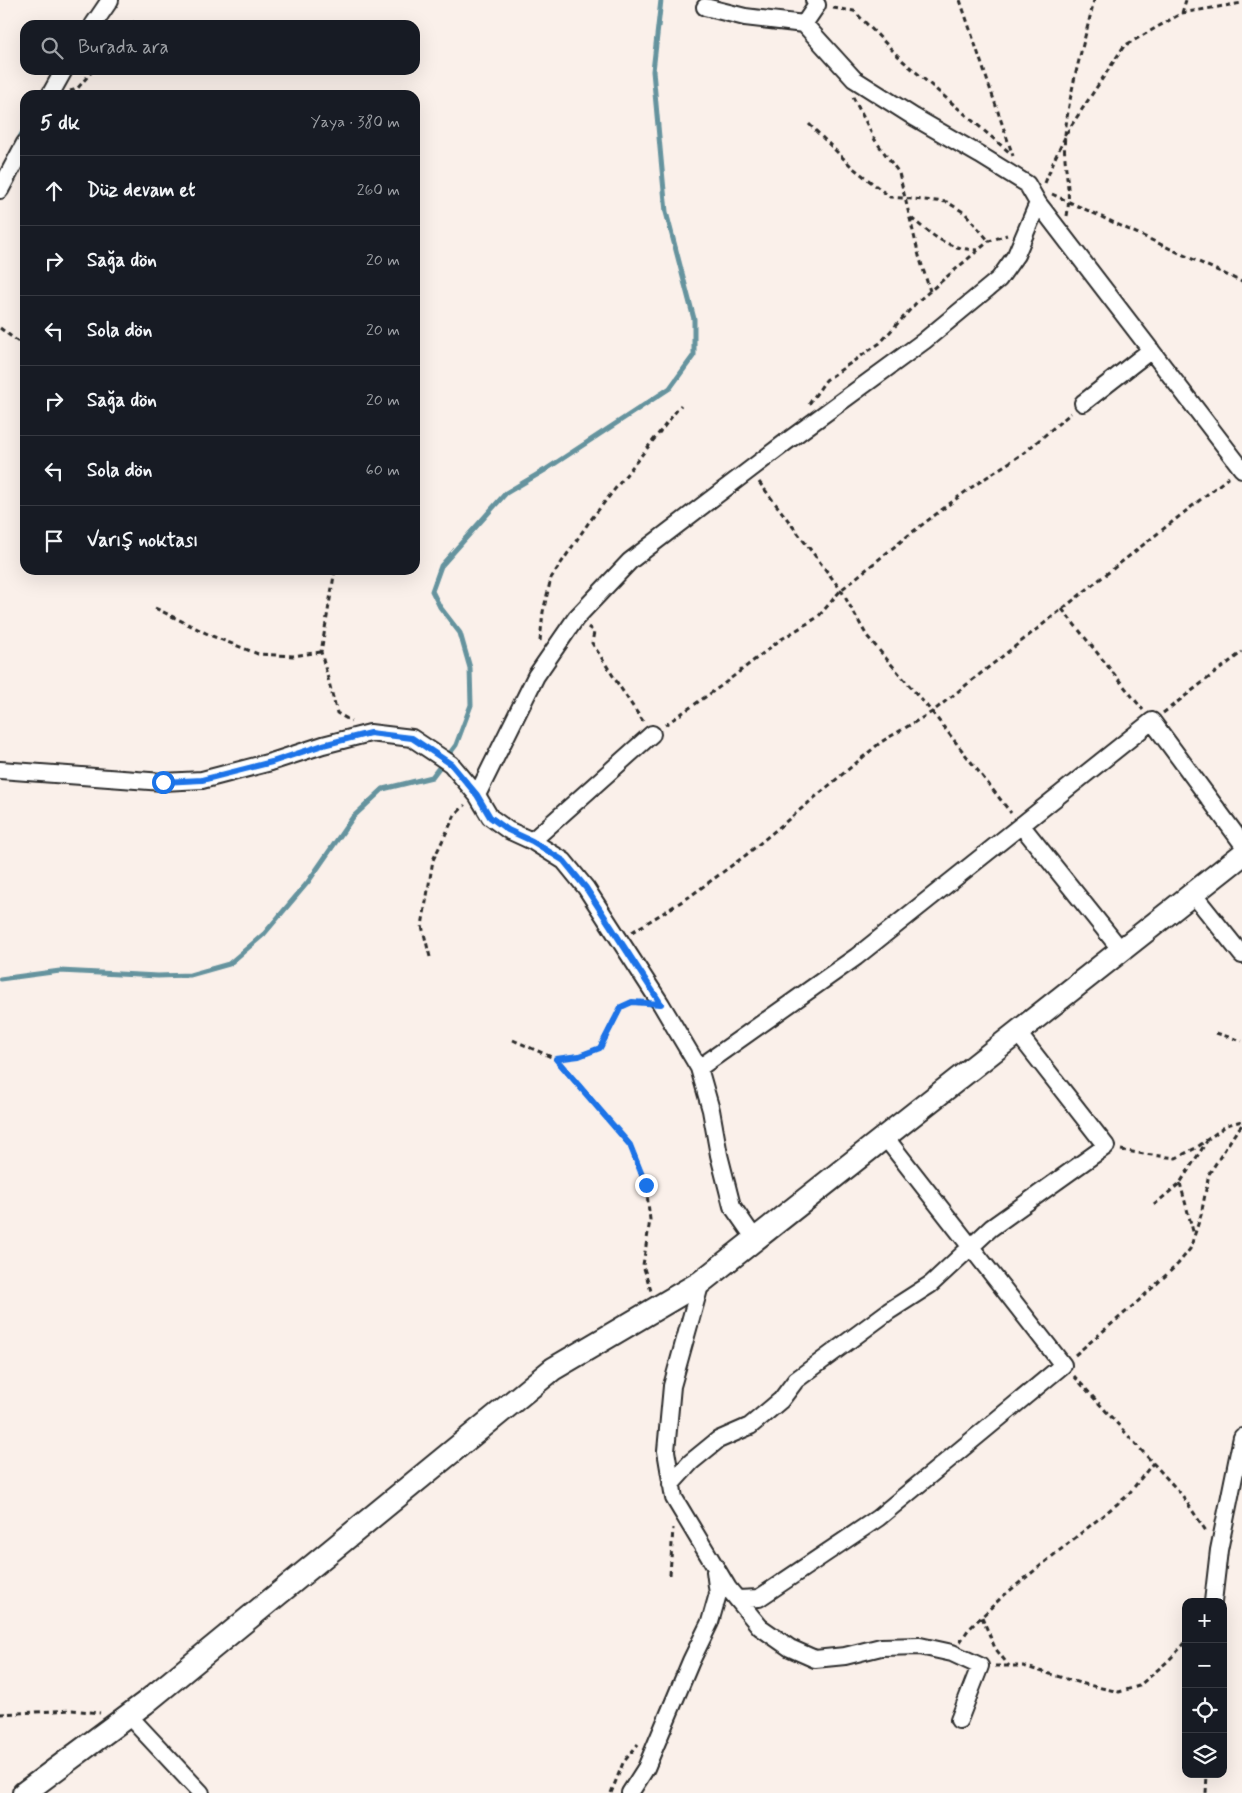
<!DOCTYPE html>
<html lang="tr">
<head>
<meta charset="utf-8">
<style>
	:root { --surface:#171b24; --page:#242831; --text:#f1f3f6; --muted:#9ea1a6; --line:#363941 }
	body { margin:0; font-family:Mynerve,sans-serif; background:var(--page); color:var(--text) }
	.controls { position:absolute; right:15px; bottom:15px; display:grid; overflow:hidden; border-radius:10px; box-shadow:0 5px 20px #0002 }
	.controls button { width:45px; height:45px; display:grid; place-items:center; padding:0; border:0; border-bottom:1px solid var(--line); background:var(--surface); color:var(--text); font:25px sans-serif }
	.stop { position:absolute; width:15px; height:15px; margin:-11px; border:4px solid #1a73e8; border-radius:50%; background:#fff }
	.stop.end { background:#1a73e8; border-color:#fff; box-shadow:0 1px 5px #0008 }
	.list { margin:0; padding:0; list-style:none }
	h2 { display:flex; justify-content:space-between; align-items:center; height:65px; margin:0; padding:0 20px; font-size:21px }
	h2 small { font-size:16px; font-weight:400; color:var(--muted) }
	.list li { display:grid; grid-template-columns:32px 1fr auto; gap:15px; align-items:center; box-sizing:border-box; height:70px; padding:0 20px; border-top:1px solid var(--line) }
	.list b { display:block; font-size:19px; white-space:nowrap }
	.list em { font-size:16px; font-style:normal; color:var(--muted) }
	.icon { flex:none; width:28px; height:28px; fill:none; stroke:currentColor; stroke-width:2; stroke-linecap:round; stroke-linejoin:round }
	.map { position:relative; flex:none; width:1242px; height:1793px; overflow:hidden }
	.search { position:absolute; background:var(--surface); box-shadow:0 5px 20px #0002; left:20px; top:20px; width:400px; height:55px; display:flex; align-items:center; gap:12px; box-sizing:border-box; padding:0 18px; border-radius:15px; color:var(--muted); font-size:19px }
	.panel { position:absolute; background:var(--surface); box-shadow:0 5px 20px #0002; left:20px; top:90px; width:400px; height:485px; border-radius:15px }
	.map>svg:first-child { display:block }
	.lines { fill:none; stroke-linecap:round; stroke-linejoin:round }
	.stream { stroke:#65939e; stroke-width:5 }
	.street-casing { stroke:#2b2b2b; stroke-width:20 }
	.secondary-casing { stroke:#2b2b2b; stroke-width:26 }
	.path { stroke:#2b2b2b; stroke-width:3; stroke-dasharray:5 4; stroke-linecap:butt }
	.street { stroke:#fff; stroke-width:16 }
	.secondary { stroke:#fff; stroke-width:22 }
	.route { stroke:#1a73e8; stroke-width:6 }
</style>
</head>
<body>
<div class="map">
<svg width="1242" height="1793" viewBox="0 0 1242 1793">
	<rect width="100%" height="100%" fill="#faf0ea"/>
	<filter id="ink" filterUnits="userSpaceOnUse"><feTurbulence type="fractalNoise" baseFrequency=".02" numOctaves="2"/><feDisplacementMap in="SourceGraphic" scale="10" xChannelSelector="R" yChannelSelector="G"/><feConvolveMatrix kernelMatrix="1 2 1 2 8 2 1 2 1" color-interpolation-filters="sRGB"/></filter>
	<g filter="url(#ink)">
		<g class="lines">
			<!-- stream -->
			<path class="stream" d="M18,141L25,128
				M0,979L60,971L158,976L190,975L229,964L264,934L308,882L353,817L383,789L432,777L456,745L471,705L470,668L460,633L440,607L432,591L441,566L506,493L545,470L670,388L694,355V319L666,212L661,159L653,71L661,0"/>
			<defs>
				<path id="street" d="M705,7L745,17L804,24L854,79L914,117L980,155L1027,184L1038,203L1242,469
					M804,24L817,5L814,0
					M93,25L110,0
					M50,95L64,70
					M0,190L25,143
					M1083,403L1151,350
					M0,770L163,782L202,780L271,762L323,745L370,733L412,738L451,764L477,795L490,817L508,830L532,841L564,861L586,888L661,1004L699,1068L711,1110L719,1155L732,1206L755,1239
					M477,795L536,676L576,618L630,561L786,442L924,341L999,279L1016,255L1038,203
					M1021,825L1121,950
					M532,841L652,734
					M1193,894L1242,955
					M699,1068L856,957L1152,721L1242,843
					M701,1282L672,1386L666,1451L674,1498L728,1588L760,1627L790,1648L815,1659L845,1656L881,1647L920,1646L952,1653L980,1666L959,1720
					M671,1484L691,1462L718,1440L750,1426L781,1400L796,1380L889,1311L931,1284L991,1228L1106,1146L1017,1032
					M738,1599L759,1598L878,1518L1063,1365L885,1137
					M1213,1602L1219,1550L1242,1437
					M128,1715L201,1793
					M630,1793L646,1768L691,1661L710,1622L718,1594L715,1571"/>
				<path id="secondary" d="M24,1793L145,1703L553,1369L701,1282L1242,855"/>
			</defs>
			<!-- street casing -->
			<use href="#street" class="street-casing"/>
			<!-- secondary casing -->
			<use href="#secondary" class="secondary-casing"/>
			<!-- path -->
			<path class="path" d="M960,0L1013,156
				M833,8L854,11L903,61L1009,152
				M1182,13L1186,0
				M131,25L136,20
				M70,91L77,89L93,70
				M853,97L875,140L899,173L919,256L930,291
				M809,124L852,167L890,197L947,202L965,213L989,241
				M1045,183L1055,158L1069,129L1124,46L1182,13L1242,3
				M1052,194L1242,282
				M1067,216C1072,189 1062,162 1065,135C1069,90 1084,44 1094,0
				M911,218C935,237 947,249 978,250
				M0,328L25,347
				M809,404L826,380L880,343L917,302L930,291L989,241L1007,235
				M759,482L841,590L867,636L932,712L1011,813
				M335,570L321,652L337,713L351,721
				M155,608L212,636L258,654L293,656L321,652
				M1062,609L1143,710
				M588,627L594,632L592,643C609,669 625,696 643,721
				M540,641L543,612L551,578L589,522L681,405
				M1163,713L1242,652
				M665,725L721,686L780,640L818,617L841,590L910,534L969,489L1025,452L1071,413
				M632,932L689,897L746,855L881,742L932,712L1229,477
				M430,957L422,926L433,860L455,815L465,805
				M1216,1033L1242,1041
				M513,1040L556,1059L630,1145L646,1185L650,1220L643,1265L651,1291
				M557,1059L579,1056L600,1048L621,1007L632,1002L643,1003
				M1121,1150L1144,1154L1176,1158L1196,1148L1227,1125L1242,1121
				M1180,1183L1194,1235
				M1154,1205L1180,1183L1207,1141
				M1075,1355L1134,1305L1178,1264L1190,1249L1201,1215L1209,1174L1236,1132L1242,1125
				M1074,1376L1182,1495L1206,1531
				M670,1575L673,1528
				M982,1617L995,1648L1009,1666
				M960,1642L968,1630L1003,1596L1127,1496L1153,1463
				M995,1666H1023L1080,1683L1119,1692L1139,1686L1168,1661L1186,1642
				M0,1714L72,1710L100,1713
				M611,1793L623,1763L638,1744
				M1206,1793L1207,1774"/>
			<!-- street -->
			<use href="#street" class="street"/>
			<!-- secondary -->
			<use href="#secondary" class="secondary"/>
		</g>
	</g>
	<g class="lines" filter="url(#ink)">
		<!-- route -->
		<path class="route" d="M163,782L202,780L272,762L323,745L370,733L412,738L451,764L477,795L490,817L508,830L532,841L564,861L586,888L661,1004L632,1002L621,1007L600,1048L579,1056L556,1059L630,1145L646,1185"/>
	</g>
</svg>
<div class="controls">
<button>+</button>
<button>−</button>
<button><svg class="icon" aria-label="locate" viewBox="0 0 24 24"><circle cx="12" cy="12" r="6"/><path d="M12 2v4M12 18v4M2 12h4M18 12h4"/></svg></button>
<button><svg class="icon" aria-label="layers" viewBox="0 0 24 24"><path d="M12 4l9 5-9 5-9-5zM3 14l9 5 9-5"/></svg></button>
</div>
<div class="stop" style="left:163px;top:782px"></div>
<div class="stop end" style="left:646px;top:1185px"></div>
<div class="search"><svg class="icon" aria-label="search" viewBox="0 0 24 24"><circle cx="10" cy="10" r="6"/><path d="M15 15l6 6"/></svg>Burada ara</div>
<section class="panel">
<h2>5 dk<small>Yaya · 380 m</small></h2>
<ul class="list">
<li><svg class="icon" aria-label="ahead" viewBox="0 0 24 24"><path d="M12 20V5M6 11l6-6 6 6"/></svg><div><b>Düz devam et</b></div><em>260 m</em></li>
<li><svg class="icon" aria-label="right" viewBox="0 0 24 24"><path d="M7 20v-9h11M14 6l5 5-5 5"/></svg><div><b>Sağa dön</b></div><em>20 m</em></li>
<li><svg class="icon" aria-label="left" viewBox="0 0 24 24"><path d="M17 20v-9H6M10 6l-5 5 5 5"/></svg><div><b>Sola dön</b></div><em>20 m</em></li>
<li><svg class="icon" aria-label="right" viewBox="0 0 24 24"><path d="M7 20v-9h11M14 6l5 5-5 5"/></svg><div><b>Sağa dön</b></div><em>20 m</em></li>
<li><svg class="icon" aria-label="left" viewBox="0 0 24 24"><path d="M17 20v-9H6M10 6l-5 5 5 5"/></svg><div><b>Sola dön</b></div><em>60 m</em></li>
<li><svg class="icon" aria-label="arrive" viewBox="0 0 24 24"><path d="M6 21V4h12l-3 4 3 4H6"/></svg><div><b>Varış noktası</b></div></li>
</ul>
</section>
</div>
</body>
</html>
